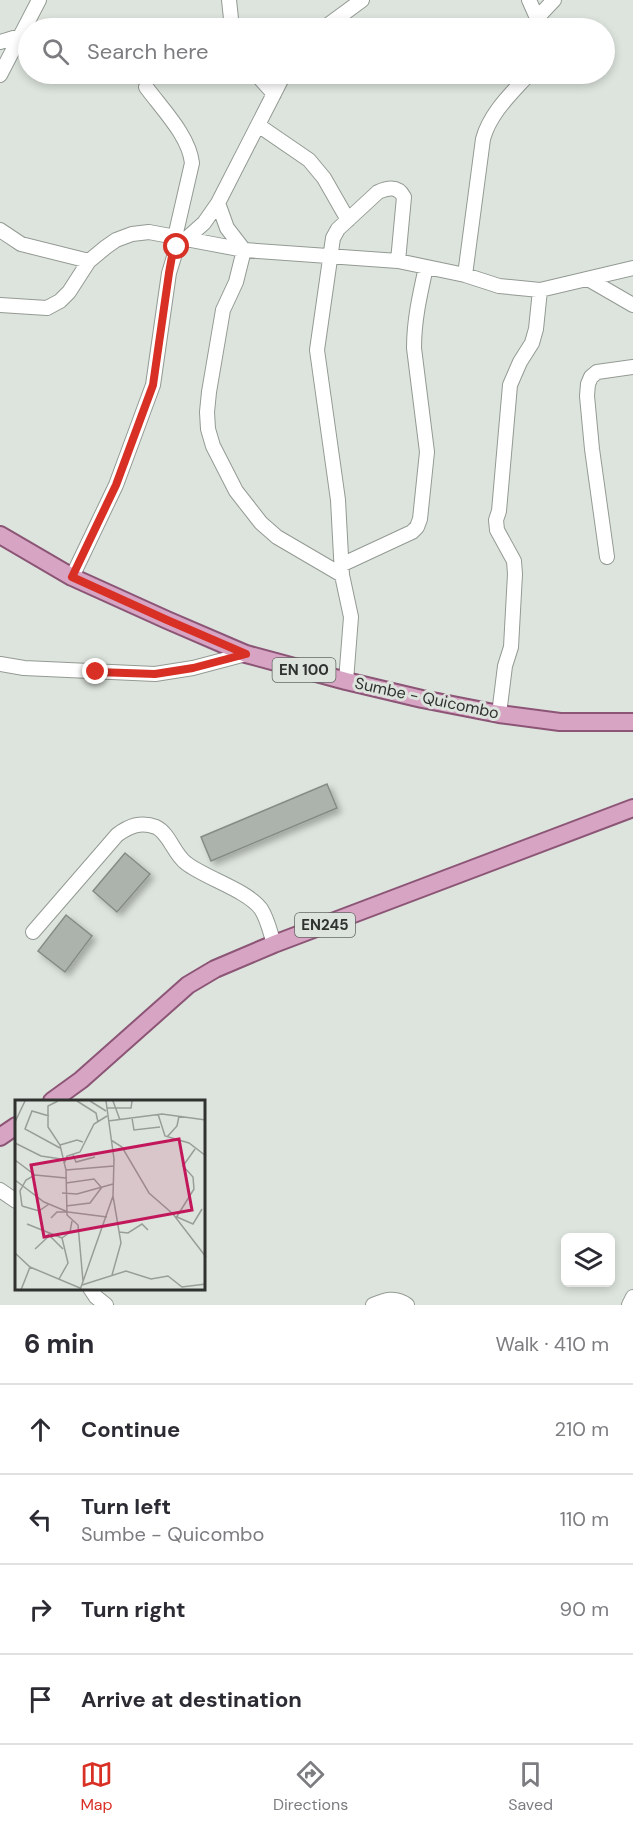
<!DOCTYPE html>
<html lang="en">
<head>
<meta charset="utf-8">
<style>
	:root { --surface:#fff; --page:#f2f2f3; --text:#2b2b33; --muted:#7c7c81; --line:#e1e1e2; --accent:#d93025 }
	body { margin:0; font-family:"DM Sans",sans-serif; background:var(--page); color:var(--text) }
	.controls { position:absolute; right:18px; bottom:18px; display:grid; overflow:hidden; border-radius:9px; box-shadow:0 3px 9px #0003 }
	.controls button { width:54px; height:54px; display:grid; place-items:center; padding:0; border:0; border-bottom:2px solid var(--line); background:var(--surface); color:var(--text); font:30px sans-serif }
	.stop { position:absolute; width:18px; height:18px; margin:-14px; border:4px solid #d93025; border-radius:50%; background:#fff }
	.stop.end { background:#d93025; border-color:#fff; box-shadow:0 2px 6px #0008 }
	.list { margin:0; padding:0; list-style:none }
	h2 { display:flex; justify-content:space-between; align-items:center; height:78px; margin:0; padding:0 24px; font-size:26px }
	h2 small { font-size:20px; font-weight:400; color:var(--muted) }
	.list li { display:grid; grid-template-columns:39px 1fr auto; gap:18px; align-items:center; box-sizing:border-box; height:90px; padding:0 24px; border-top:2px solid var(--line) }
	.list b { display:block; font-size:22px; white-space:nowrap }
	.list p { margin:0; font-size:20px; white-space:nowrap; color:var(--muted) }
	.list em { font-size:20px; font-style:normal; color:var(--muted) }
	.icon { flex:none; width:33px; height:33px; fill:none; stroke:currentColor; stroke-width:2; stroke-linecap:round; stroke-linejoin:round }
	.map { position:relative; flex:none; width:633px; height:1305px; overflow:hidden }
	.search { position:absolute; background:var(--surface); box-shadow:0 3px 9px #0003; left:18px; right:18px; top:18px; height:66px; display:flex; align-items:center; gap:15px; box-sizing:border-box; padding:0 21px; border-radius:33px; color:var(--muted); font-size:22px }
	.sheet { height:438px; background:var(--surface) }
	nav { display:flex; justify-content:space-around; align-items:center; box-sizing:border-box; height:84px; border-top:2px solid var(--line); background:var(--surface); font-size:16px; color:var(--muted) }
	nav a { display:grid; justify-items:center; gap:3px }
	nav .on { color:var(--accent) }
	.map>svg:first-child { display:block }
	.building { fill:#acb3ac; stroke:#858c85; stroke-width:1.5; filter:url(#shadow) }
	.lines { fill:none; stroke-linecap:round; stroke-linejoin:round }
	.minor-casing { stroke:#939a93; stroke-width:16 }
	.major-casing { stroke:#8c5576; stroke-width:20 }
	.minor { stroke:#fff; stroke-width:14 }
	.major { stroke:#d7a4c4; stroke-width:16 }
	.route { stroke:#d93025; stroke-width:8 }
	.labels { text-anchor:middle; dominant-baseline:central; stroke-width:6; stroke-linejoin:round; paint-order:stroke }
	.shield { fill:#dde4dd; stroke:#646764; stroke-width:1.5 }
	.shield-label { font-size:15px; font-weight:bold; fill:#303230 }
	.street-label { font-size:16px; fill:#303230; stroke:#dde4dd }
	.inset-road { fill:none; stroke:#989d98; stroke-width:1.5 }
	.view { fill:#c2185b; fill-opacity:0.15; stroke:#c2185b; stroke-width:3 }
	.inset-edge { fill:none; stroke:#303230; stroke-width:3 }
</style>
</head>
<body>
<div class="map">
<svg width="633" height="1305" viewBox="0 0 633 1305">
	<defs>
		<filter id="shadow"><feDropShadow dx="4" dy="4" stdDeviation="3" flood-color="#0004"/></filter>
	</defs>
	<rect width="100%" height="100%" fill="#dde4dd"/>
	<!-- building -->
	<path class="building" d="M327,784L337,808L211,861L201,837Z
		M125,853L150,874L117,912L93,891Z
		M66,915L92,936L65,972L38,951Z"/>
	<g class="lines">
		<defs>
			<path id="minor" d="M229,0L232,28
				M529,0L537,18V28
				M537,18L554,0
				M324,28L362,0
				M0,42L20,36
				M256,74L274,94
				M0,75L39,0
				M146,87C163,110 189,136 192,163L175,237
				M258,125L309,160L324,178L348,220
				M218,203L227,228L244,250L236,282L223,310L209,392L207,412L208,429L213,446L236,491L261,523L277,537L342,575
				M0,230L21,244L89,261
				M465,275L483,139C490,113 511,94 529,74
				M588,279L633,305
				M0,305L47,308L60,301L69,292L89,261L106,247L116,240L132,234L149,232L244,250L398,261L465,275L499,286L540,290L633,268
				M607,557L592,449L587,396L588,384L591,377L597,372L633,367
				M341,565L412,532L417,527L420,519L427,452L414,348C414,320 420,294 426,267
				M72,577L116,485L153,385L169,273L177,247L204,223L218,203L284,74
				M0,664L24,668L155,674L193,668L246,654
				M346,681L351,617L342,575L338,500L317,350L333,238L338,229L378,192C389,187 398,186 404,197L398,261
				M499,714L505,666L511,647L515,574L514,561L497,530L496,520L499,511L510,385L520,362L532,343L536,329L540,290
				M33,932L117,835C129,826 141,821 156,827C169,833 174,854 186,863C205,878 247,890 261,909C268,920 270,932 274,944
				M0,1190L16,1201
				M90,1288L96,1297L106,1305
				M373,1305C385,1300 395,1296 407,1305
				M629,1305L633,1297"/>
			<path id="major" d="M0,535L72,577L167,620L246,654L346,681L422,699L499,714L560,722H633
				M52,1101L81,1080L188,985L215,969L274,944L633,808
				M0,1137L16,1126"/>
		</defs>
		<!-- minor casing -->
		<use href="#minor" class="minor-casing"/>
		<!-- major casing -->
		<use href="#major" class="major-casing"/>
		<!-- minor -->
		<use href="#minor" class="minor"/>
		<!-- major -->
		<use href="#major" class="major"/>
	</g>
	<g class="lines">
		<!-- route -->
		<path class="route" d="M96,672L155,674L193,668L246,654L167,620L72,577L116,485L153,385L169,273L172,256L177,247"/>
	</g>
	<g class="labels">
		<!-- shield labels -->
		<g class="shield">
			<rect x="272.5" y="658" width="63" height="24" rx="4.5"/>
			<rect x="295" y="913" width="60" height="24" rx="4.5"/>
		</g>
		<g class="shield-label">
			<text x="304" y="670">EN 100</text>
			<text x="325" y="925">EN245</text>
		</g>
		<!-- street labels -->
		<g class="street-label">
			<text transform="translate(427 698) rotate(12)">Sumbe - Quicombo</text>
		</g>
	</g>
	<!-- overview -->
	<g transform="translate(15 1100)">
		<rect width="190" height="190" fill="#dde4dd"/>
		<path class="inset-road" d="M43,1L33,6V27L45,45L51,70L52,115L63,125L68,181M62,1L81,13L83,22M75,1L91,11M98,1L105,20M92,8H116L117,1M143,14L150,36L174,43L191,56M34,16L17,11L10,29L45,48M117,18L119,30L145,27M93,21L147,14L191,20M0,22L10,1M152,37L162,26L164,16M96,40L107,47L134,93L158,114L191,157M0,43L26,56L46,59M45,45L62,40L68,42M58,55L61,62L80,57M0,60L20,75L51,78M49,64L52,56L65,52L79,24L92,16M51,70L99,66M0,80L29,102L53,112L92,117M51,83L79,79L86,87M47,93L62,94L98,84M7,106L5,91L11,80L20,75M7,106L24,111L34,104M51,106L75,103L87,87M162,117L178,124L187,109M36,118L42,112H52M161,118L179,89L178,77L168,66L180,49M12,124L47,138M104,132L113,133L127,124L133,130M33,134L48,149M47,138L55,132L57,121M20,149L34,136M0,153L15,167L65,188M97,175L106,143L98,96M44,179L53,163L47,138M67,185L111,171L136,179L153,176L167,187L191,184M6,190L15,167M65,190L98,96L99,59L91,1"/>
		<path class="view" d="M164,39L177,110L29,137L16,65Z"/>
		<rect width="190" height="190" class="inset-edge"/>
	</g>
</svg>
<div class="controls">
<button><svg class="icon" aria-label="layers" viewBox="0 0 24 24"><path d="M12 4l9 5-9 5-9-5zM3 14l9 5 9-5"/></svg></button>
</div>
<div class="stop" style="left:177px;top:247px"></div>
<div class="stop end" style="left:96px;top:672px"></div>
<div class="search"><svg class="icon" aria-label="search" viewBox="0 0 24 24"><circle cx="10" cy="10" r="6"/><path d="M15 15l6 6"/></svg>Search here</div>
</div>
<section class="sheet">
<h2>6 min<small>Walk · 410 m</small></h2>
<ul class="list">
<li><svg class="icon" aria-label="ahead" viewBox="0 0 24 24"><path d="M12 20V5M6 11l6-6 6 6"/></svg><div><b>Continue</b></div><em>210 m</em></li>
<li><svg class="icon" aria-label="left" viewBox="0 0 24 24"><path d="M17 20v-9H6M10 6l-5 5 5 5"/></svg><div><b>Turn left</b><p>Sumbe - Quicombo</p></div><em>110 m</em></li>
<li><svg class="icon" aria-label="right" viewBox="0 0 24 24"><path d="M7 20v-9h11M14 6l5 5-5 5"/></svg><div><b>Turn right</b></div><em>90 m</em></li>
<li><svg class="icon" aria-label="arrive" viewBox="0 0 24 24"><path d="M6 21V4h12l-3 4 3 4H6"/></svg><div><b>Arrive at destination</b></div></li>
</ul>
</section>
<nav>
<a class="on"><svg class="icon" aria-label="map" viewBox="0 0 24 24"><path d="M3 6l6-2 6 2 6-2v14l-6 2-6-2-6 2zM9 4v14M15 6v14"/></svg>Map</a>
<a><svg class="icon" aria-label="directions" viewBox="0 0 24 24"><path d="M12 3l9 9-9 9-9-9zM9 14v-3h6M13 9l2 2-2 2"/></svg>Directions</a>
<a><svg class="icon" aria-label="saved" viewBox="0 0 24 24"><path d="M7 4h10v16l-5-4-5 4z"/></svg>Saved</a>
</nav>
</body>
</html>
